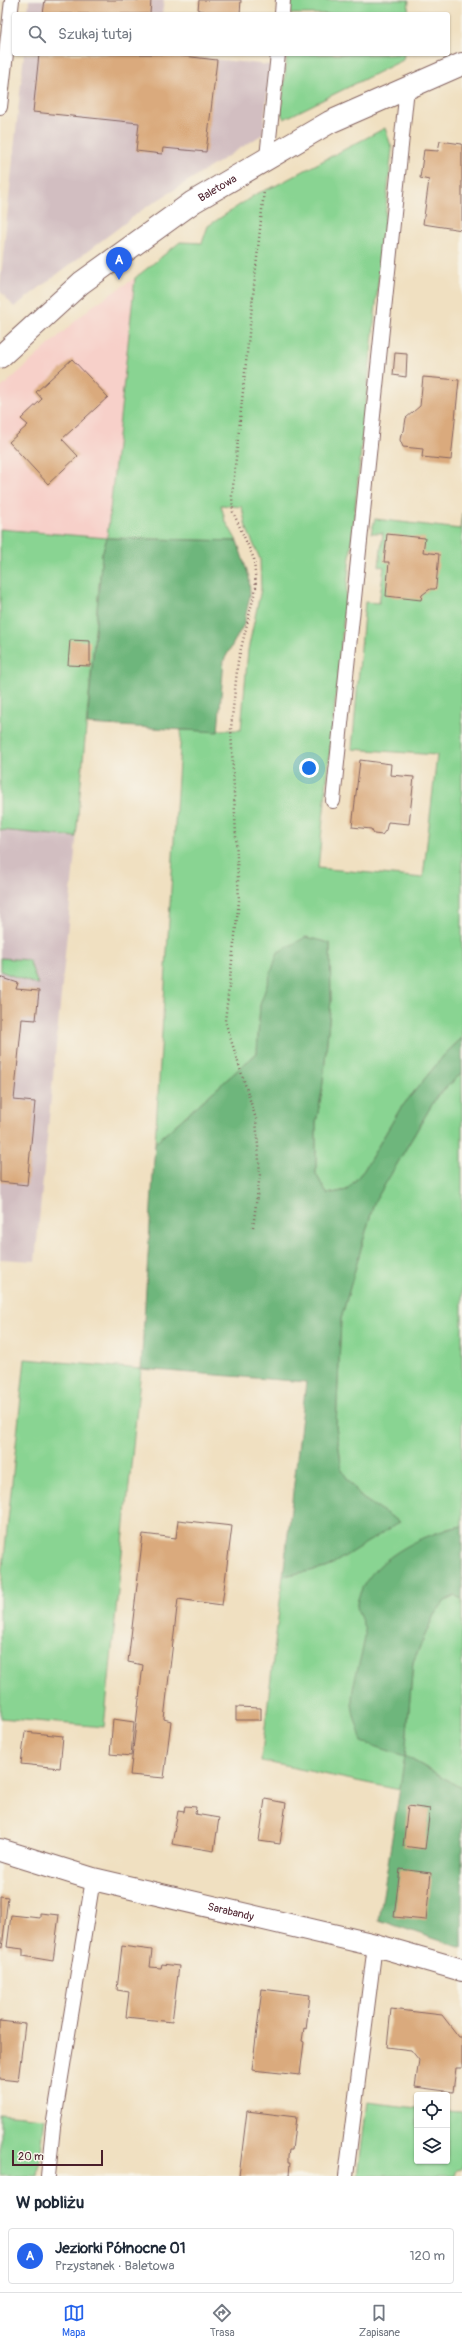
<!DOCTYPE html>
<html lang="pl">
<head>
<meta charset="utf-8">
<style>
	:root { --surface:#fff; --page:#f6f6f7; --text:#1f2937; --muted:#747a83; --line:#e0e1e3; --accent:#2563eb }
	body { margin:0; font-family:Pangolin,sans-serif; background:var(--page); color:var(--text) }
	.controls { position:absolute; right:12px; bottom:12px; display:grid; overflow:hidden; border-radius:4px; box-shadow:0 1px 3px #0004 }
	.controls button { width:36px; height:36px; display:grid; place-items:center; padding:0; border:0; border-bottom:1px solid var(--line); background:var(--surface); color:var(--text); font:20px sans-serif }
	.scale { position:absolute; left:12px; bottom:10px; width:91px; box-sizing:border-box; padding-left:4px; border:2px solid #4a1f2b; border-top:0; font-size:11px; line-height:14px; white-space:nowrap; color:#4a1f2b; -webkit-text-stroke:3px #f7f3e8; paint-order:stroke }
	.you { position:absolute; left:309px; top:768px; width:14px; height:14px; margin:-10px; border:3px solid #fff; border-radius:50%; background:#1a73e8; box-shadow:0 0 0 6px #1a73e833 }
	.badge { display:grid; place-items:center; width:26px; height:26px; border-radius:50%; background:var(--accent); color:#fff; font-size:13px; font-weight:700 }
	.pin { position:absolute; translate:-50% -33px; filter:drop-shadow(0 1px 2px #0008) }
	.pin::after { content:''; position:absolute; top:21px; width:14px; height:12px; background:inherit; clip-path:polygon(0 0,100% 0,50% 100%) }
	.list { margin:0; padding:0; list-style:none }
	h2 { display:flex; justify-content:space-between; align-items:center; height:52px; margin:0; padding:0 16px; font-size:17px }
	h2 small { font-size:13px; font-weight:400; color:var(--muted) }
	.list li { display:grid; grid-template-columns:26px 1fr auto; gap:12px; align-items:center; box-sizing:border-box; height:56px; margin:0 8px 8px; padding:0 8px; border:1px solid var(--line); border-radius:4px }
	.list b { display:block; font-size:15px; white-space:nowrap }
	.list p { margin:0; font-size:13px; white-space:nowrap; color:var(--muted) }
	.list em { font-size:13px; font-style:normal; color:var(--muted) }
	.icon { flex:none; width:22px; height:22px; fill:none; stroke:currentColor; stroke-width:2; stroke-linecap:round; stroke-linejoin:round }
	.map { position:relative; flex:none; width:462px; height:2176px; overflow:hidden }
	.search { position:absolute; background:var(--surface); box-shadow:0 1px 3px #0004; left:12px; right:12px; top:12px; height:44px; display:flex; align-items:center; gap:10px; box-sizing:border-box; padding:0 14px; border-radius:4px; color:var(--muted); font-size:15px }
	.sheet { height:116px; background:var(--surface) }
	nav { display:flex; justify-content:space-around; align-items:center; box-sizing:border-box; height:56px; border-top:1px solid var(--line); background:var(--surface); font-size:11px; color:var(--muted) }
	nav a { display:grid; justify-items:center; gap:2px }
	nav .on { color:var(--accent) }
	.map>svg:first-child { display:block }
	.built { fill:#f7d0c9 }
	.industrial { fill:#d2bec1 }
	.green { fill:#89d492; stroke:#6a7a5e }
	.forest { fill:#6eb67c; stroke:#5c6a54 }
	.building { fill:#daaa7d }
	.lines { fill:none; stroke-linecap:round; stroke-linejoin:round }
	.service-casing { stroke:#846360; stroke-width:16 }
	.minor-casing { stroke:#846360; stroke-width:24 }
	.tertiary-casing { stroke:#846360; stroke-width:24 }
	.path { stroke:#846360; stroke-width:2.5; stroke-dasharray:1 3; stroke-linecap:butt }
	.service { stroke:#fff; stroke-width:14 }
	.minor { stroke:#fff; stroke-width:22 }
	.tertiary { stroke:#fff; stroke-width:22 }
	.labels { text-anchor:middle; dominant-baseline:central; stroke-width:3.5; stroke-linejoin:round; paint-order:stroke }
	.street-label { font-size:11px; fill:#4a1f2b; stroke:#f7f3e8 }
</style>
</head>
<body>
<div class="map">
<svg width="462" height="2176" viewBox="0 0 462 2176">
	<rect width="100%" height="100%" fill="#f7f3e8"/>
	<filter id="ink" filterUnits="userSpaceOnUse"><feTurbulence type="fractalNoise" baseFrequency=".025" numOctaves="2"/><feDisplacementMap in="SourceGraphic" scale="8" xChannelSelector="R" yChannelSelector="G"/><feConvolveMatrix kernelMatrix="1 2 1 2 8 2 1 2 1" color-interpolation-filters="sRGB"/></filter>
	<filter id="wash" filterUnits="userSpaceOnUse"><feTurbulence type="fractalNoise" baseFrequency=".012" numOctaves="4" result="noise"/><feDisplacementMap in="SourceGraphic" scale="16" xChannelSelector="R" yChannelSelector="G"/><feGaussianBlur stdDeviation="0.9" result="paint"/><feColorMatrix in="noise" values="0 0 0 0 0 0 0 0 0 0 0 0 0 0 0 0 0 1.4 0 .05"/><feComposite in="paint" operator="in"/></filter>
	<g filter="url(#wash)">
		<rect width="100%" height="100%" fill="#f0e0c1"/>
		<!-- built -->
		<path class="built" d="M135,278L107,538L0,529V389L91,307Z"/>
		<!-- industrial -->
		<path class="industrial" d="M29,0H164L162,14H28Z
			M24,54H166L270,65L263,134L142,210L14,307L0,291V285Z
			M0,803L79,811L35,1261L0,1259Z"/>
		<!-- green -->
		<path class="green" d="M291,0H409L408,14H290Z
			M287,54H404L403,60L284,119L281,113Z
			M385,128L392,149L318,868L423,878L437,755L352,749L365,602L379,603L384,567L379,566L383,533H371L375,519L460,529L462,513V1038L445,1054L400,1109L364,1170L347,1190L327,1194L316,1174V1123L322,1091L331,1001L330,943L260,1005L257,1053L155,1143L181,730H241L248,650L261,589L260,559L246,527L242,507L221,505L225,520L237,541L107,538L102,554L76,837L0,830V529L107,538L135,278L180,242L202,243L208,226L256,194L275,186Z
			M0,958L29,960L38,985L0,971Z
			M462,1073V1526L447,1529L357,1604L366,1634L352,1701L405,1756L413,1662L434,1615L445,1601L455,1596L462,1599V1788L405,1756L400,1790L261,1761L283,1576L326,1568L399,1522L362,1498L342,1471L336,1426L341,1319L374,1203L437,1096Z
			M25,1359L141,1369L104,1727L0,1718V1596Z
			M367,2102L417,2108V2161H447V2111L462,2112V2169L457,2170L455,2176H358Z
			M0,2114L45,2118L38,2176H0Z"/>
		<!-- forest -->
		<path class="forest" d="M107,538L237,541L249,577L250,595L244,624L224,660L218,732L87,724L102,554Z
			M306,937L330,943L331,1001L322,1091L316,1123V1174L327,1194L347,1190L364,1170L400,1109L445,1054L462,1038V1073L437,1096L374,1203L341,1319L336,1426L342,1471L362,1498L400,1522L326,1568L283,1576L306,1382L141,1369L155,1143L257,1053L260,1005L278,952Z
			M462,1526V1599L455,1596L445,1601L434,1615L413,1662L405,1756L462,1788V1948L379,1920L405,1756L362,1742C359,1730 352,1714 352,1701C352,1681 363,1656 365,1635C366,1625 356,1613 357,1603C365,1561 424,1533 462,1526Z"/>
		<g id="blocks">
			<!-- building -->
			<path class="building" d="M45,0H151L150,14H43Z
				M199,0H241L240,14H204V11L198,10Z
				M39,54H166L217,60L206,152L163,148L162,154L136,151L139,123L33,112Z
				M440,141L462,144V230L423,224L429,180L420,178L424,150L438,151Z
				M395,353L407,354L406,377L393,375Z
				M72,359L108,397L62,439L78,456L48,484L9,442L28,425L21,419L42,399L36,392Z
				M423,377L459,380L451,460L422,457L423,449L403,447L400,440L401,434L404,431L406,418L420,406Z
				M387,534L425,538L423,552L439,554L436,586L435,589H430L422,595L421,600L386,596L389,562H384Z
				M70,640L90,641V666L68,665Z
				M360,760L391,764L390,775L414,777L409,824L388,822L386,830L382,835L374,834L371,829L352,827Z
				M0,977L18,983L16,989L39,991L36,1020L22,1019L14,1100L35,1102L27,1185L0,1182Z
				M178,1520L232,1526L222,1605L178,1599L164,1719L171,1721L164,1778L130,1775L143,1665L128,1662L143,1534L176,1538Z
				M236,1707L261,1708V1720H236Z
				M113,1719L134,1722L131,1756L110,1754Z
				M25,1732L63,1736L60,1768L21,1764Z
				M265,1799L286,1803L280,1844L259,1841Z
				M185,1806L196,1807L195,1814L219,1818L214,1851L172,1844L178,1811L184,1812Z
				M408,1806L430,1809L425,1849L403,1846Z
				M400,1869L431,1873L426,1920L394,1917Z
				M0,1896L8,1897L2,1948L0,1947Z
				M40,1913L59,1915L53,1961L23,1956V1949L7,1947L11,1915L40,1918Z
				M122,1946L152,1950L150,1967L161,1968L162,1964L179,1966L172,2022L126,2017L129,1992L117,1990Z
				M262,1989L310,1995L306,2029L304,2028L302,2041L304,2042L300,2075L252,2070Z
				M391,2009L442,2015L459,2037H462V2068H456L453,2092L415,2087L419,2060L411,2050L387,2047Z
				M0,2021L25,2024L18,2081L0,2079Z
				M247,2111L296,2117L292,2150H289L288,2157V2163H290L289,2176H239Z"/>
		</g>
	</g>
	<g filter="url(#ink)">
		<use href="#blocks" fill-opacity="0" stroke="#846360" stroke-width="1"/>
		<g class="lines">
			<defs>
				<path id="service" d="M282,14L283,0
					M0,107L12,0
					M267,157L278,54
					M333,801L407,88
					M48,2176L53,2127L93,1879
					M346,2176L375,1945"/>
				<g id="minor">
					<path id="s1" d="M0,1850L93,1879L375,1945L462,1970"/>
				</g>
				<g id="tertiary">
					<path id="s2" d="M0,357L81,283L193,202L330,122L462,64"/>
				</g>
			</defs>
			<!-- service casing -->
			<use href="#service" class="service-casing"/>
			<!-- minor casing -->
			<use href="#minor" class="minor-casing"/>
			<!-- tertiary casing -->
			<use href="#tertiary" class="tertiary-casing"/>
			<!-- path -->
			<path class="path" d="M253,1227L260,1174L256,1119L225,1021L239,901L231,728L238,661L256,587L254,559L233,512L232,496L264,191"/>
			<!-- service -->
			<use href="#service" class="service"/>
			<!-- minor -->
			<use href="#minor" class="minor"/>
			<!-- tertiary -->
			<use href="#tertiary" class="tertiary"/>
		</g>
	</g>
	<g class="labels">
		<!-- street labels -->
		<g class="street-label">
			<text stroke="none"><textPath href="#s2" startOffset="276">Baletowa</textPath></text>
			<text stroke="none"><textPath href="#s1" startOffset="239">Sarabandy</textPath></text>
		</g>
	</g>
</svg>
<div class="controls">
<button><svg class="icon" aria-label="locate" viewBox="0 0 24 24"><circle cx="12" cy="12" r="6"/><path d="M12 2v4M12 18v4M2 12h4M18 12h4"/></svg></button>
<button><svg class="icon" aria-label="layers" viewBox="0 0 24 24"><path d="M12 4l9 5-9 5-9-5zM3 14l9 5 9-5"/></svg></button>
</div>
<div class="scale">20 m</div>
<div class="you"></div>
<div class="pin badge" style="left:119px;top:280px">A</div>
<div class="search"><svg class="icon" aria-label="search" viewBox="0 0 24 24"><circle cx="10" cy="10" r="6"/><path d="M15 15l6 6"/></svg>Szukaj tutaj</div>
</div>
<section class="sheet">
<h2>W pobliżu<small></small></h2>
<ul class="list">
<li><span class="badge">A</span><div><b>Jeziorki Północne 01</b><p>Przystanek · Baletowa</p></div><em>120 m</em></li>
</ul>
</section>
<nav>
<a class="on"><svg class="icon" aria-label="map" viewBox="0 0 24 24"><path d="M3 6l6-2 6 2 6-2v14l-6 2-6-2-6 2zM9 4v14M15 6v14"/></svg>Mapa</a>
<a><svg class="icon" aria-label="directions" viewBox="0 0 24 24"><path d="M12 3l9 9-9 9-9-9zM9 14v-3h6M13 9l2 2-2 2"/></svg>Trasa</a>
<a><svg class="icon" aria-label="saved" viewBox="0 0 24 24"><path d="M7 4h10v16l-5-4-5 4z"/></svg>Zapisane</a>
</nav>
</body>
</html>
